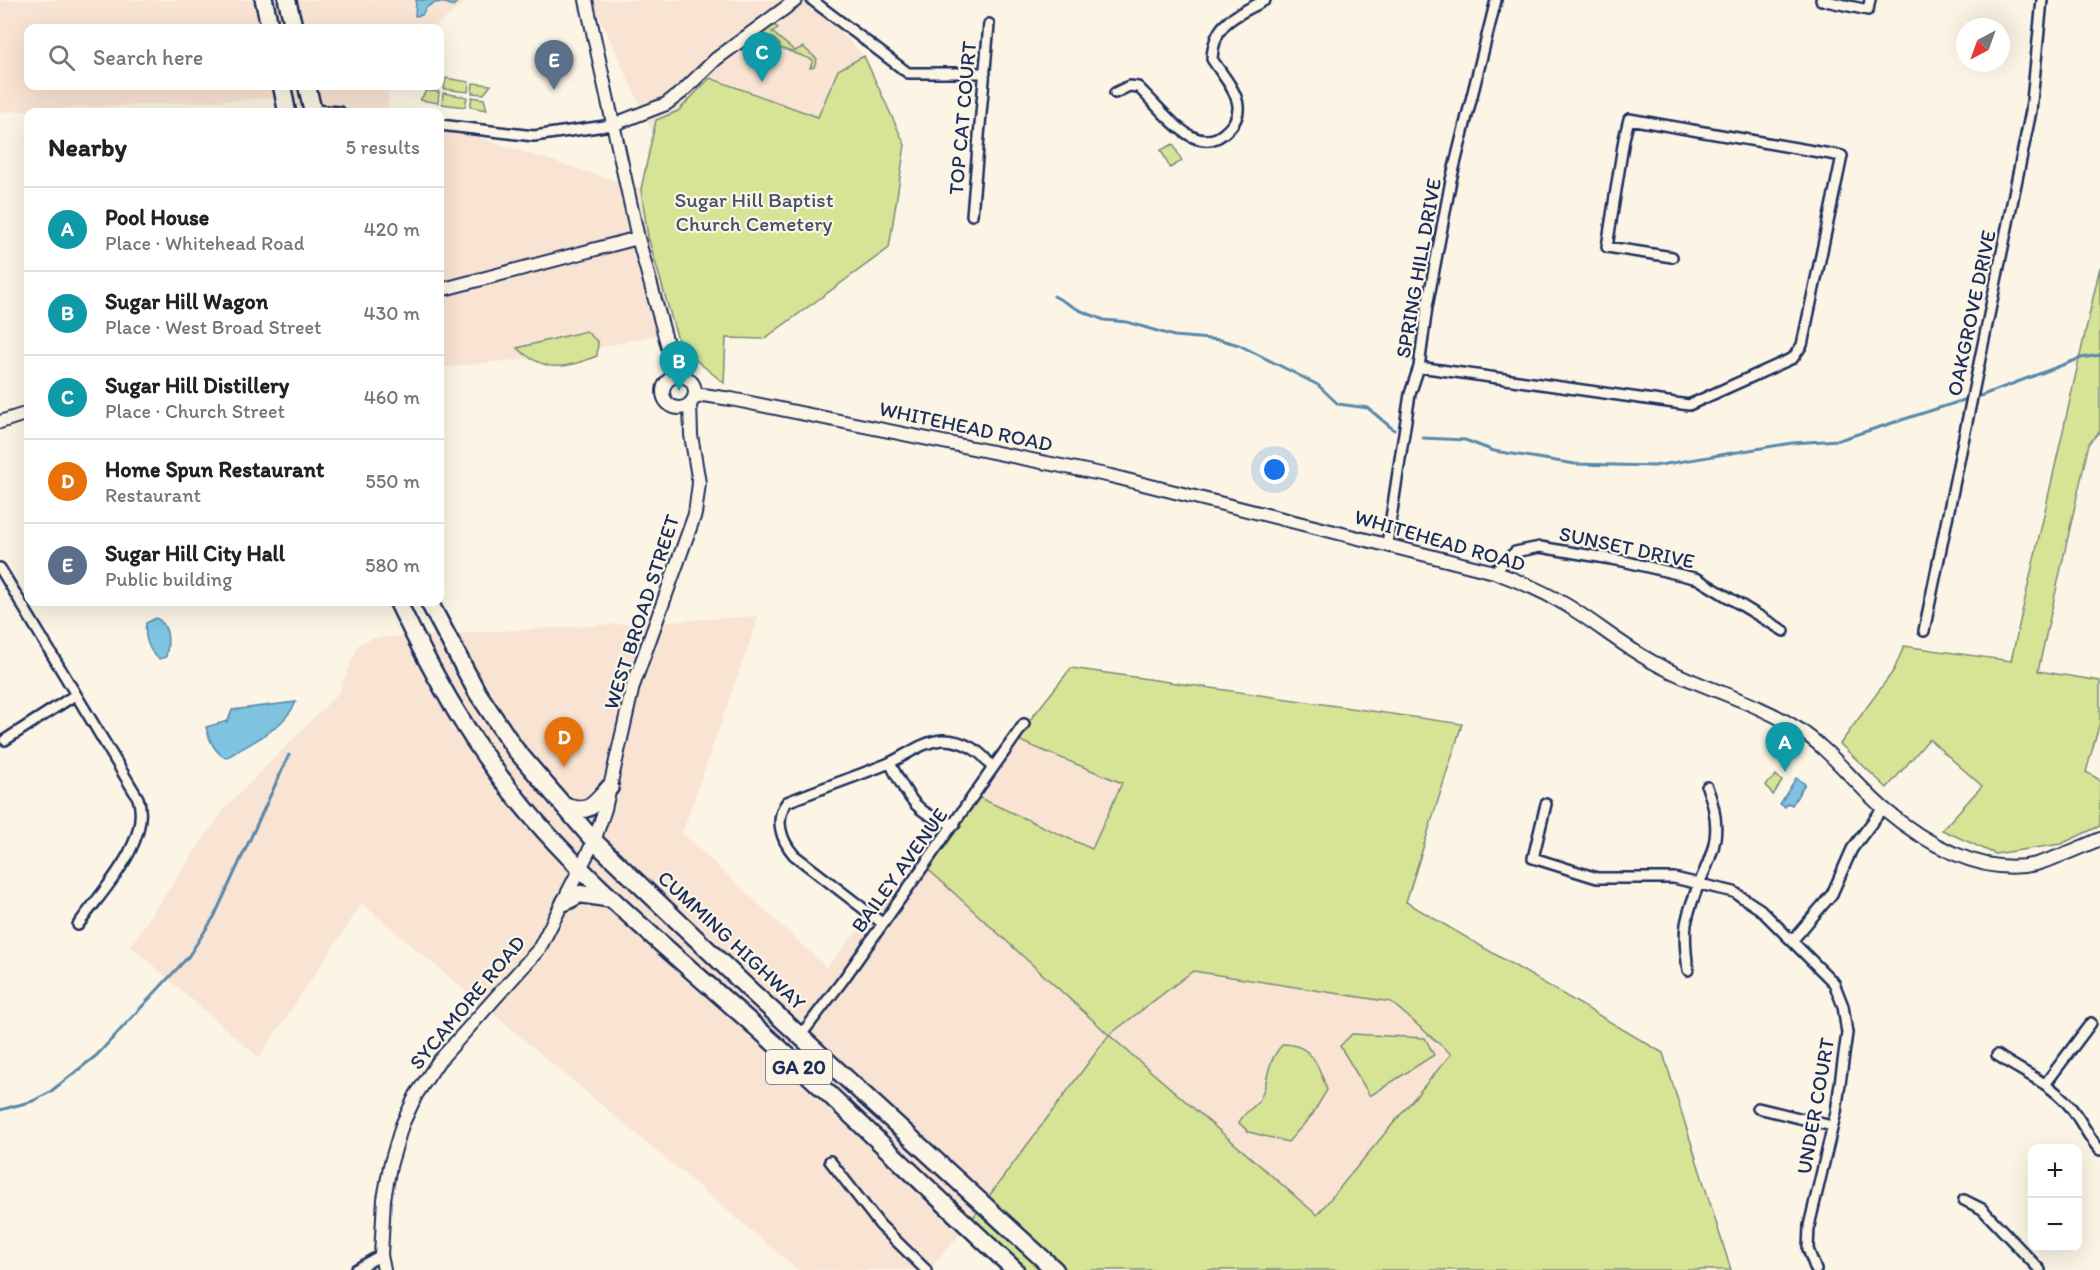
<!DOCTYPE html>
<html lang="en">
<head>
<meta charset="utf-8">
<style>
	:root { --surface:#fff; --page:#f6f6f6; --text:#222; --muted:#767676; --line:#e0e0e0; --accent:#d1495b }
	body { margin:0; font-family:Itim,sans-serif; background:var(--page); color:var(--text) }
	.controls { position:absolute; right:18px; bottom:18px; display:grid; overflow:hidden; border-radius:12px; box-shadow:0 6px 24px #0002 }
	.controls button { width:54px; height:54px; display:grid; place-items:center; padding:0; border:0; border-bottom:2px solid var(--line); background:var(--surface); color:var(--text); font:30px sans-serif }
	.compass { position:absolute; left:1956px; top:18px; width:54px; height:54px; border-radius:50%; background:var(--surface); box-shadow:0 6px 24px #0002; rotate:221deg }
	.you { position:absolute; left:1275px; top:470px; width:21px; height:21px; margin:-15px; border:4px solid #fff; border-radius:50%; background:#1a73e8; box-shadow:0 0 0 9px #1a73e833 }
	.badge { display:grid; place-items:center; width:39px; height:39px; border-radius:50%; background:var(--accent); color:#fff; font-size:20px; font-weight:700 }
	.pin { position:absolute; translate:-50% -50px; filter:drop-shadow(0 2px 3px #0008) }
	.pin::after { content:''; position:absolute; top:32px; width:21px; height:18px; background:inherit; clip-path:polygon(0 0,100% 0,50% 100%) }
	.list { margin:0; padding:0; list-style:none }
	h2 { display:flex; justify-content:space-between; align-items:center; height:78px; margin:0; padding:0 24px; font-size:26px }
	h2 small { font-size:20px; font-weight:400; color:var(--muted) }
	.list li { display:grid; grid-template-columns:39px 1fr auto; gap:18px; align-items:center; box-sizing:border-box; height:84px; padding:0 24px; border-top:2px solid var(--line) }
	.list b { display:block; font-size:22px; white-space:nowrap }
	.list p { margin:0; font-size:20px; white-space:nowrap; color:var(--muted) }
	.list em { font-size:20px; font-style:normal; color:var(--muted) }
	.icon { flex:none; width:33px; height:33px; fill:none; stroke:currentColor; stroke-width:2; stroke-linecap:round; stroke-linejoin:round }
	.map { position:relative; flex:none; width:2100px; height:1270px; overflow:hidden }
	.search { position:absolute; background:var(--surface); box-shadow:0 6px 24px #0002; left:24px; top:24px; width:420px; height:66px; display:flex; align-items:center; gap:15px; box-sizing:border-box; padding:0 21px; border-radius:12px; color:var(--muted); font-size:22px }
	.panel { position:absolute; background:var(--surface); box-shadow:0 6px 24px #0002; left:24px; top:108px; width:420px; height:498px; border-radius:12px }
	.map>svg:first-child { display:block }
	.built { fill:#f9e4d3 }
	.green { fill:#d7e395; stroke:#79897a; stroke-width:1.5; fill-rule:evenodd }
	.water { fill:#7fc3e0; stroke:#5788ac; stroke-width:1.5 }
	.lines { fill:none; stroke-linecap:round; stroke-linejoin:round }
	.stream { stroke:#5788ac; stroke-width:3 }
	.street-casing { stroke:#1b2f5e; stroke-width:14 }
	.secondary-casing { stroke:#1b2f5e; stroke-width:16 }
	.highway-casing { stroke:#1b2f5e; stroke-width:21 }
	.street { stroke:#fcf5e5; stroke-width:9 }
	.secondary { stroke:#fcf5e5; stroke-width:12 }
	.highway { stroke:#fcf5e5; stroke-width:16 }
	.labels { text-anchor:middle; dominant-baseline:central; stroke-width:4.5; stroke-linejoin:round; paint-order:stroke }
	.shield { fill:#fcf5e5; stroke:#5e6a86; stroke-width:1.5 }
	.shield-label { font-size:20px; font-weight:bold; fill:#1b2f5e }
	.street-label { font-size:21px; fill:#1b2f5e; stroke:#fcf5e5 }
	.park-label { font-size:21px; fill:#415369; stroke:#fcf5e5 }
</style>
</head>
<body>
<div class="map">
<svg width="2100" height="1270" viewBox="0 0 2100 1270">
	<rect width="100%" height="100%" fill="#fcf5e5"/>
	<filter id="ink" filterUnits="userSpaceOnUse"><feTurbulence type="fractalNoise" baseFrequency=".0167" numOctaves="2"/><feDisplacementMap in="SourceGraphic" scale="12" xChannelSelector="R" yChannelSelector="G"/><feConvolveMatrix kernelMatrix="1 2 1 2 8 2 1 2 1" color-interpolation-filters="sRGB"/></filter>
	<g filter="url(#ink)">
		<!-- built -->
		<path class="built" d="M0,0H468L434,28H28V86H389L388,108L402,112H298L296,97L0,112Z
			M592,0H810L864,56L838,70L818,118L710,78L678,111L657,120L653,134Z
			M440,125L641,189L648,237L674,331L572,354L440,368Z
			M759,616L682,833L826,967L919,861L1109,1034L1193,971L1391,1002L1451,1054L1317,1215L1109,1035L966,1227L929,1270H798L362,904L259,1058L130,946L224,809L339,692L358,645L373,638Z
			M1015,739L1122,783L1092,849L972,794Z"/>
		<!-- green -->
		<path class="green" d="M774,25L778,28L772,32L795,51L803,47L817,59L814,67L810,68L813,60L781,48L776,53L774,50L780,45L772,37L765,40L763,33L770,26Z
			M864,56L905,145L889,248L764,339L726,338L724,383L680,347L648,237L641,189L656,120L678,111L710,78L818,117L838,70Z
			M446,78L469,82L468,92L444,89Z
			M473,83L491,85L484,94L472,93Z
			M426,91L439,92L438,103L420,100Z
			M443,93L467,97L465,107L442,104Z
			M472,97L484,99L487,110L470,107Z
			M1173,144L1182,161L1170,168L1161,150Z
			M2100,267V431L2089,443L2038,671L2100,681V722L2086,772L2100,780V826L2061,844L1995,854L1942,830L1982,786L1929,739L1887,788L1840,744L1894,670L1904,646L2011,661Z
			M586,331L598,342L597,356C563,369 546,373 517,348Z
			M1071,668L1462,724L1406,902L1663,1053L1731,1270H1012L966,1227L1109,1035L919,861L971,794L1092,849L1122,783L1015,739ZM1193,971L1391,1002L1451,1054L1317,1215L1109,1035Z
			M1776,775L1782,781L1773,795L1766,785Z
			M1352,1034L1425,1038L1434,1055L1370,1096L1340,1046Z
			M1283,1044C1312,1044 1319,1066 1327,1090L1312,1115L1288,1142L1249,1132L1239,1123C1244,1112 1251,1110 1258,1102C1270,1086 1263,1065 1283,1044Z"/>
		<!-- water -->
		<path class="water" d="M416,0H454L457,2L453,6C440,0 428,1 422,15L415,16Z
			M156,618C170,625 169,643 166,657L159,659C148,651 144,636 146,623Z
			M296,702C284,729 249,744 226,758C214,752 209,740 206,727L228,721L232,710Z
			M1796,778L1805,784L1792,805L1788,803L1785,807L1780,804Z"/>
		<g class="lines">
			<!-- stream -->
			<path class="stream" d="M1054,296L1079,310L1104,320L1127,322L1174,336L1221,340L1239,345L1318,385L1338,404L1368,408L1394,430
				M1980,396L2081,358L2100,355
				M1423,438L1465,440L1494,451L1575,464L1654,466L1792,443L1839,440L1964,400
				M0,1110L33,1101L50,1092L97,1055L188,957L214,917L289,755"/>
			<defs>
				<path id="street" d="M812,0L908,73H985
					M1821,0L1868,10L1870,0
					M1115,93L1129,86L1138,87C1153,101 1175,129 1193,137C1204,142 1214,141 1223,134C1255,109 1229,85 1212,59C1214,21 1235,17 1265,0
					M313,110L340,112
					M440,125L534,136L612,125
					M972,215L989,24
					M1419,367L1689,405L1793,358L1802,345L1842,156L1629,119L1624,139L1607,247L1672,257
					M1387,544L1410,394L1419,367L1427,307L1451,180L1496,0
					M0,568L138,798C152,841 102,891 78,925
					M1494,572L1515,552L1540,547L1623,561L1698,579L1784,631
					M1924,631L2031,111L2042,0
					M5,740L75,695
					M890,763C907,795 916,817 955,824
					M1546,804L1533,858L1597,878H1674L1734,892L1760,909L1834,983L1843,1006L1847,1033L1836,1112L1809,1226L1808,1249L1816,1270
					M882,923L794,855C781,840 774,819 787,802C820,789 854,777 887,764C906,756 921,742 942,740C961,739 985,752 992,769
					M1792,941L1832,894L1852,849L1883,808
					M1688,970C1686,954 1684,940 1686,924C1697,867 1732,850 1707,787
					M801,1035L843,980L1024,724
					M1997,1055C2021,1072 2047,1081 2067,1103C2080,1117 2087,1136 2100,1150
					M2046,1083L2091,1023
					M1758,1108L1832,1126
					M830,1161L880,1225L926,1270
					M1964,1200L1982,1209L2040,1270
					M355,1270L381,1255"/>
				<path id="secondary" d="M586,0L638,238L669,351L677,367L685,377
					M612,125L666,104L682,92L716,59L796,0
					M440,290L638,238
					M663 392a16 16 0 1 1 32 0a16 16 0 1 1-32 0Z
					M693,399L703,395L731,399L1111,476L1494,572C1519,581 1545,592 1568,606C1594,622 1618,642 1644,657C1692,686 1749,698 1797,728C1831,750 1853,782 1883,808C1923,842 1982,877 2036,864C2058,858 2079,848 2100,839
					M0,422L28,413
					M384,1270L381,1255L384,1199L390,1166L402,1125L416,1095L438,1062L539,949L594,841L605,809L633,686L695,514L699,483L691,435L690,403"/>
				<path id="highway" d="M264,0L270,28
					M287,0L294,28
					M282,86L287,112
					M307,86L313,112
					M398,602C434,677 474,749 528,812C599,896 695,971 777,1046C857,1119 935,1196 1015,1270
					M429,602L477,692L515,749L594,841L751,991L1055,1270
					M564,806C589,815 594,805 610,787
					M565,902L580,894L612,899"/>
			</defs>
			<!-- street casing -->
			<use href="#street" class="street-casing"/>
			<!-- secondary casing -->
			<use href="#secondary" class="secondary-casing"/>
			<!-- highway casing -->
			<use href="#highway" class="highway-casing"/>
			<!-- street -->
			<use href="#street" class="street"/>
			<!-- secondary -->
			<use href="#secondary" class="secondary"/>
			<!-- highway -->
			<use href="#highway" class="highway"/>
		</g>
	</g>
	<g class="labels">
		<!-- shield labels -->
		<rect class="shield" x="766" y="1050" width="66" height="34" rx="4.5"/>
		<g class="shield-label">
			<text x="799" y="1067">GA 20</text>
		</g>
		<!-- street labels -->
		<g class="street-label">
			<text transform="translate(962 118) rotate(-85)">TOP CAT COURT</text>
			<text transform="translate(1418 268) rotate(-80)">SPRING HILL DRIVE</text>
			<text transform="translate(1971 313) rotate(-78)">OAKGROVE DRIVE</text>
			<text transform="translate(966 426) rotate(12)">WHITEHEAD ROAD</text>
			<text transform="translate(1440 540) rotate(16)">WHITEHEAD ROAD</text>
			<text transform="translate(1627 547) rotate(12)">SUNSET DRIVE</text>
			<text transform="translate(641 612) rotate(-72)">WEST BROAD STREET</text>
			<text transform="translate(899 870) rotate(-54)">BAILEY AVENUE</text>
			<text transform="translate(732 940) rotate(43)">CUMMING HIGHWAY</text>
			<text transform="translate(467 1002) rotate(-50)">SYCAMORE ROAD</text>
			<text transform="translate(1815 1106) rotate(-80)">UNDER COURT</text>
		</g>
		<!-- park labels -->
		<g class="park-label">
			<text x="754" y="199">Sugar Hill Baptist<tspan x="754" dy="24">Church Cemetery</tspan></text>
		</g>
	</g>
</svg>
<div class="controls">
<button>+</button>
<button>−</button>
</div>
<svg class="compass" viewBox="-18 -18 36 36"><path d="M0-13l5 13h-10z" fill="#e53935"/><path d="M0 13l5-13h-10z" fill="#767676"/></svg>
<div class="you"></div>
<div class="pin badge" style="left:1785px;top:772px;background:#0f9aa8">A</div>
<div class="pin badge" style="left:679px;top:391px;background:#0f9aa8">B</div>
<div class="pin badge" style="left:762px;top:82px;background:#0f9aa8">C</div>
<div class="pin badge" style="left:564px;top:767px;background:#e8710a">D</div>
<div class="pin badge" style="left:554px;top:90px;background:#5c6f8a">E</div>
<div class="search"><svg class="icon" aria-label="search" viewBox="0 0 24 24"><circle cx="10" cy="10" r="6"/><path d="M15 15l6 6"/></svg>Search here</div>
<section class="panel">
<h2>Nearby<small>5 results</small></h2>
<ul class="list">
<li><span class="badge" style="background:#0f9aa8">A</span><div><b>Pool House</b><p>Place · Whitehead Road</p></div><em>420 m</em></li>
<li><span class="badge" style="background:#0f9aa8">B</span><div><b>Sugar Hill Wagon</b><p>Place · West Broad Street</p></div><em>430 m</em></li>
<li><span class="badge" style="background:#0f9aa8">C</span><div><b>Sugar Hill Distillery</b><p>Place · Church Street</p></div><em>460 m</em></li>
<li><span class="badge" style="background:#e8710a">D</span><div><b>Home Spun Restaurant</b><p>Restaurant</p></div><em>550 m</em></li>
<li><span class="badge" style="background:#5c6f8a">E</span><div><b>Sugar Hill City Hall</b><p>Public building</p></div><em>580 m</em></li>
</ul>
</section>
</div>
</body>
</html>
